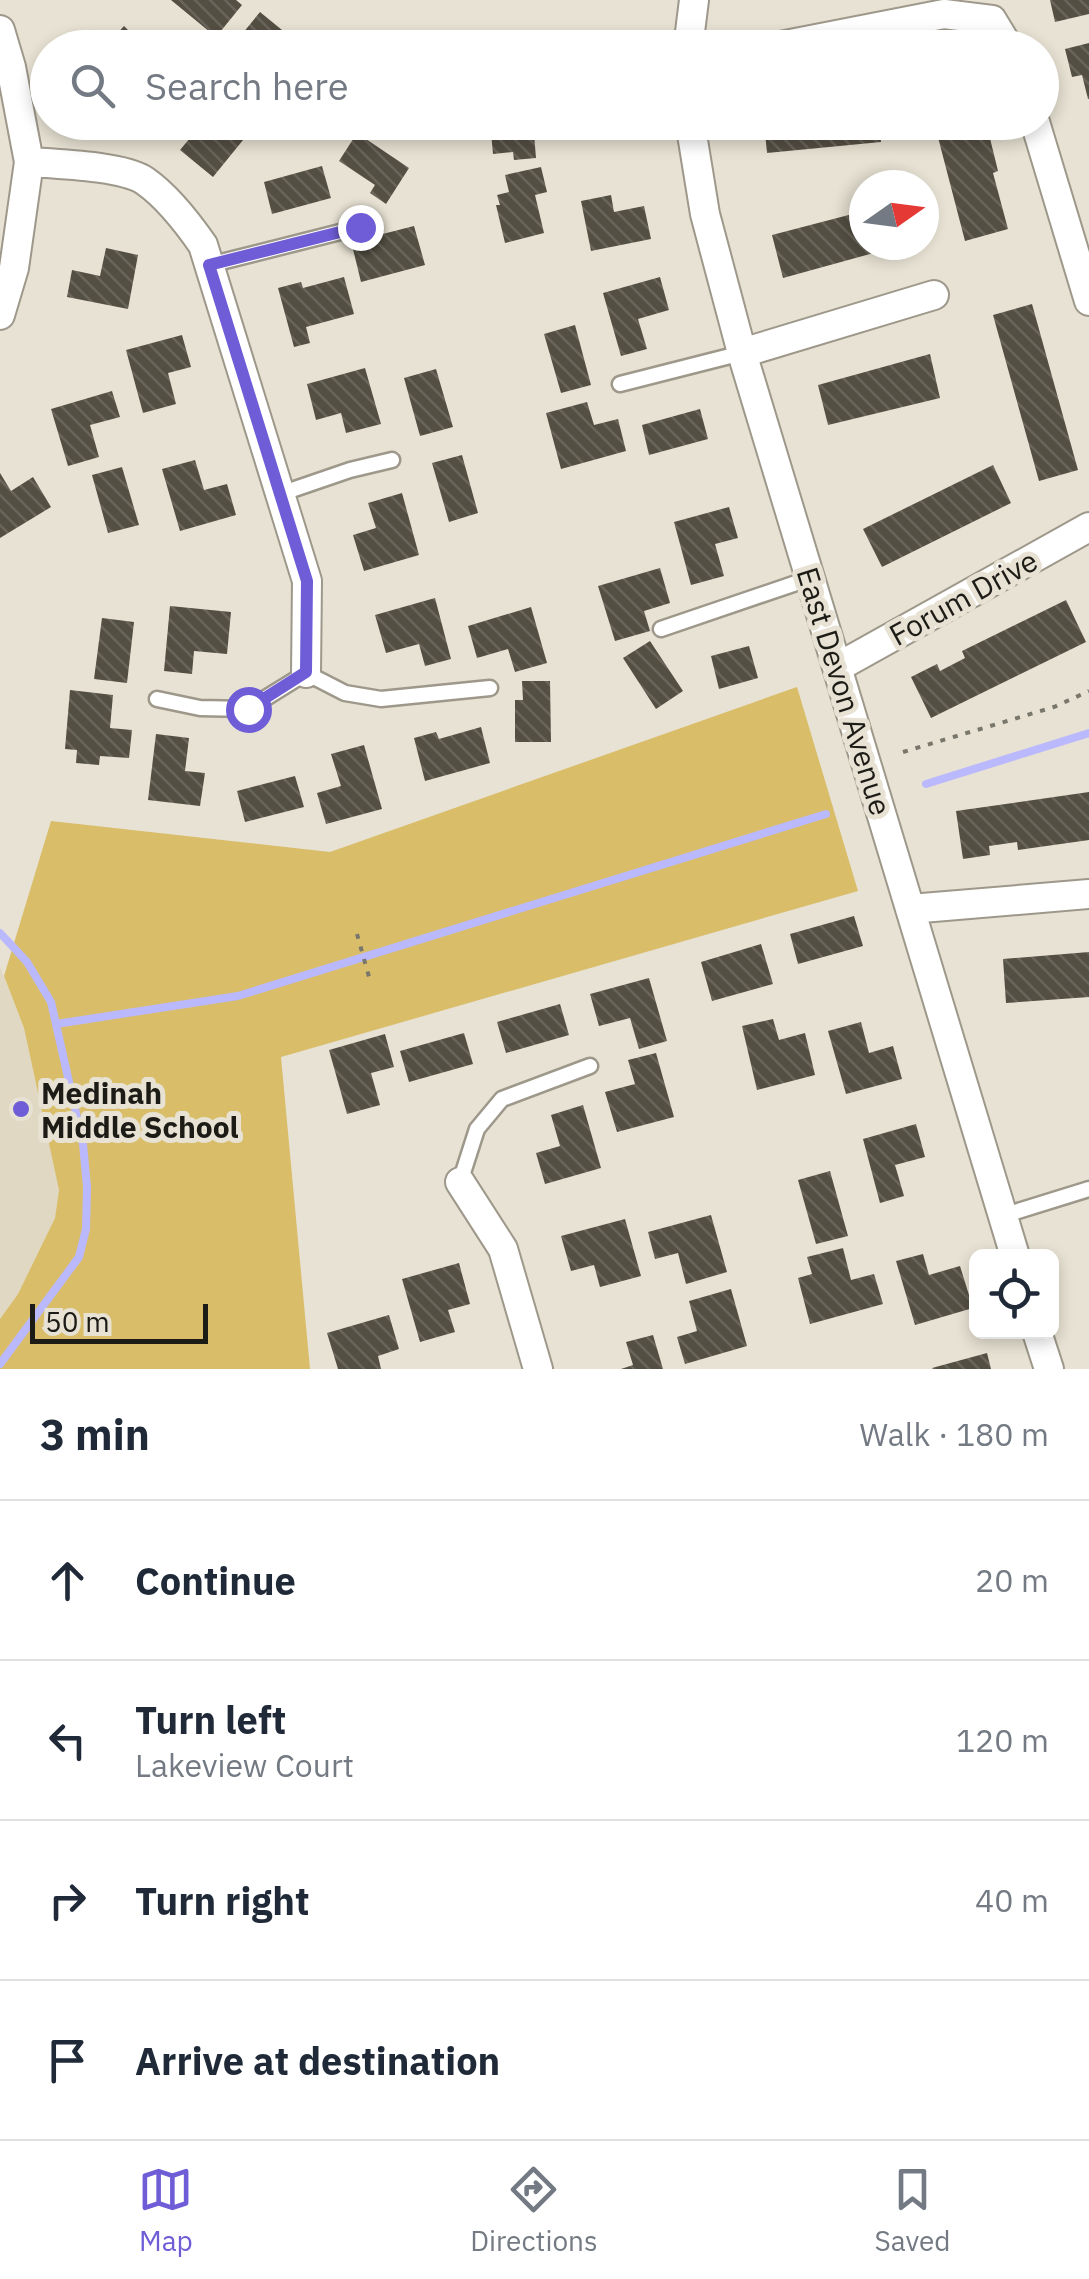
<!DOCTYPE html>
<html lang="en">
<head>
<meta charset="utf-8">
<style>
	:root { --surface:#fff; --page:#f2f2f3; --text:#1f2937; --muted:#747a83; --line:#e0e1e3; --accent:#6e5dd7 }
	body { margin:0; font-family:"IBM Plex Sans",sans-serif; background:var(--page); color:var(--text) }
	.controls { position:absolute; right:30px; bottom:30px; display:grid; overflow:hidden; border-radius:15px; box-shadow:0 5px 15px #0003 }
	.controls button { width:90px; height:90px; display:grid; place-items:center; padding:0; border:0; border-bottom:2px solid var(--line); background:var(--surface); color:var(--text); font:50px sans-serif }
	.compass { position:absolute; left:849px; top:170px; width:90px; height:90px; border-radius:50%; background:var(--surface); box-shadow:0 5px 15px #0003; rotate:76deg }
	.scale { position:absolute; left:30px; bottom:25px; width:178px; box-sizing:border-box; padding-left:10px; border:5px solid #1d1b16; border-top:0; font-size:28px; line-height:35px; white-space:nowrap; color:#1d1b16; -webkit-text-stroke:8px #e7e2d3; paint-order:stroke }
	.stop { position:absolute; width:30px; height:30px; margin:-22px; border:8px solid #6e5dd7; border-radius:50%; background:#fff }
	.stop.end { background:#6e5dd7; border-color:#fff; box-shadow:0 2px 10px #0008 }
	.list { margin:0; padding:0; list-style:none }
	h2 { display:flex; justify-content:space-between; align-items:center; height:130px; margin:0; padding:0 40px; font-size:42px }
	h2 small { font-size:32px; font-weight:400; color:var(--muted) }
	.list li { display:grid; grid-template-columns:65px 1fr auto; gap:30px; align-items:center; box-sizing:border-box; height:160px; padding:0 40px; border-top:2px solid var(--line) }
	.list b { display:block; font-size:38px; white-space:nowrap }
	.list p { margin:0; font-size:32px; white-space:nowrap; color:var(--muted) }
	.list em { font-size:32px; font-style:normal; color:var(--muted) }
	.icon { flex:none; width:55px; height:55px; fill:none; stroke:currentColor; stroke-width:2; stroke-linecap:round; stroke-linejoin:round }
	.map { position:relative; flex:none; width:1089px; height:1369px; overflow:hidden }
	.search { position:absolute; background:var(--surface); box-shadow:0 5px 15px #0003; left:30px; right:30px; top:30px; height:110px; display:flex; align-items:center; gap:25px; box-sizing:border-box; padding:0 35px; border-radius:55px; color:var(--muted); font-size:38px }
	.sheet { height:770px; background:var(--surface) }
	nav { display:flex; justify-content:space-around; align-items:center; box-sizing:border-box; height:140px; border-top:2px solid var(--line); background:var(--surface); font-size:28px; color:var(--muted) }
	nav a { display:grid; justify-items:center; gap:5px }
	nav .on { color:var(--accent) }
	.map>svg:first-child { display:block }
	.built { fill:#e0d8c2 }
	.green { fill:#d9bd69 }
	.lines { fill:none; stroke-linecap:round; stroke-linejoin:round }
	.stream { stroke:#bbb9fd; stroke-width:8 }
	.building { fill:url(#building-back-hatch) }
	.service-casing { stroke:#9d988a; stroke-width:19 }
	.minor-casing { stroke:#9d988a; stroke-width:32 }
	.path { stroke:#79766c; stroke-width:4; stroke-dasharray:5 8; stroke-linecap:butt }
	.service { stroke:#fff; stroke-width:14 }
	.minor { stroke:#fff; stroke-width:28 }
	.route { stroke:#6e5dd7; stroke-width:12 }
	.poi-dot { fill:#6e5dd7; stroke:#e7e2d3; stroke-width:4 }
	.labels { text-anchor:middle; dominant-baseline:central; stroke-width:10; stroke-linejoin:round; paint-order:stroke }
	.street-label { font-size:30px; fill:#1d1b16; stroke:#e7e2d3 }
	.poi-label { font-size:30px; font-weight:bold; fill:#1d1b16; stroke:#e7e2d3; text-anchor:start }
</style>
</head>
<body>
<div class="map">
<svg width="1089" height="1369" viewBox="0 0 1089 1369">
	<defs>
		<pattern id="building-back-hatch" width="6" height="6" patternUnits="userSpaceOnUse" patternTransform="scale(2.5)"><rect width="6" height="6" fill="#544f43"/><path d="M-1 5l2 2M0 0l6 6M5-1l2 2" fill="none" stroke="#69655b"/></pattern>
	</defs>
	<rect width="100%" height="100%" fill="#e7e2d3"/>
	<!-- built -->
	<path class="built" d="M0,967L24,1028L59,1190L55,1218L18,1294L0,1319Z"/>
	<!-- green -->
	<path class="green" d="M797,687L858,891L281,1057L310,1369H0V1319L18,1294L55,1218L59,1190L24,1028L4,976L51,821L330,852Z"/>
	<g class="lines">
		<!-- stream -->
		<path class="stream" d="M926,784L1089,733
			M0,933L27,962L51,1002L83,1144L87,1187L86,1229L79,1257L0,1364
			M56,1024L238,996L826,814"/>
	</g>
	<!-- building -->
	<path class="building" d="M171,0H236L242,5L216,37Z
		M1050,0H1089V14L1055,22Z
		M260,12L304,48H248L238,39Z
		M124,26L146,48H104Z
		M1089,43V99H1088L1082,75L1072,77L1065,49Z
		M211,122H245L252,129L213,177L180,150L195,132L200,136Z
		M490,122H555L556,132L534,134L536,158L514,160L513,152L493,154Z
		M764,122H879L881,142L767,153Z
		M934,122H986L998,171L993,173L1008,229L965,241Z
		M357,133L409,168L386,204L370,193L375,185L339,161Z
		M322,166L331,198L272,214L264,182Z
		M541,167L547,192L535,195L544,233L505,243L496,205H500L497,195L509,192L505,175Z
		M611,195L614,212L644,206L651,239L591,251L581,201Z
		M864,211V245L899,246L783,278L772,235Z
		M414,226L425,265L361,282L353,249L373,244L371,237Z
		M106,248L138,255L128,309L67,297L72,270L100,276Z
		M344,277L354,314L306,327L310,343L294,347L278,288L301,282L303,288Z
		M660,277L669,310L638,319L647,349L621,356L603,293Z
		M1032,304L1078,470L1039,481L993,315Z
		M575,325L591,385L561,393L544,334Z
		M182,335L191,367L168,373L176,404L143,413L126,350Z
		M930,354L940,398L828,425L818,385Z
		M365,368L381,424L346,433L341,413L316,420L307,384Z
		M436,369L453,427L420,436L404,378Z
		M112,391L120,417L90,425L99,457L68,466L51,409Z
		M587,402L594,425L618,419L626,451L561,469L546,413Z
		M700,409L708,439L649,455L642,425Z
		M462,455L478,513L449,522L432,463Z
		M195,460L204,490L227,484L236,515L180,531L162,469Z
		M993,465L1011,503L882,567L863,529Z
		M122,467L139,525L108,533L92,475Z
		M0,473L11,491L33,477L51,507L0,538Z
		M402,493L419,555L364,571L353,535L376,528L368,503Z
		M729,507L738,538L715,544L724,576L691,585L674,522Z
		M660,568L670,603L644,611L650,631L615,641L598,586Z
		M435,598L451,659L425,666L419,644L386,653L375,615Z
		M1066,600L1086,642L931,718L911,677L937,664L940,671L965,658L962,651Z
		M170,606L231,612L227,654L194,651L192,674L164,671Z
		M531,607L547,663L515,672L508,649L477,658L468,626Z
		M102,618L134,622L127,683L94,679Z
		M650,641L683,691L656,709L623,658Z
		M749,646L758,678L719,689L711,656Z
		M522,681H550L551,742H515V700H523Z
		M70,690L113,695L110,728L132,730L129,758L100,756L99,765L76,763L77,750L65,749Z
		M481,727L490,763L425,781L414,738L436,732L439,739Z
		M156,734L189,738L185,771L205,773L200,806L148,800Z
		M364,745L382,809L326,824L317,793L341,786L331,754Z
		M295,776L304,807L245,822L237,791Z
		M1089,792V840L1018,850L1017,842L989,846L990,855L963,859L956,811Z
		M854,916L863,946L798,964L790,934Z
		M761,944L773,984L712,1001L701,962Z
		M1089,952V997L1006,1003L1003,959Z
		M649,978L667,1041L639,1049L630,1018L599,1026L590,994Z
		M560,1004L569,1035L506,1053L497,1022Z
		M773,1019L779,1040L805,1033L815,1075L757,1090L742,1026Z
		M861,1022L869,1053L893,1046L902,1079L846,1094L828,1031Z
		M464,1033L473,1064L409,1082L400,1051Z
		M385,1034L394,1067L371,1073L380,1105L347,1114L329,1050Z
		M656,1053L674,1117L617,1132L605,1092L635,1084L628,1060Z
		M583,1105L601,1168L545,1184L536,1153L560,1146L551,1115Z
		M916,1124L925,1157L895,1165L904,1196L880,1203L863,1139Z
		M830,1171L848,1236L816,1244L798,1180Z
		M711,1215L727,1272L686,1284L678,1253L655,1259L648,1232Z
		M625,1219L641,1276L600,1287L594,1265L571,1271L561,1236Z
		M843,1248L851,1280L874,1274L883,1304L810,1324L798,1278L812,1274L807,1257Z
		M923,1254L929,1275L960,1266L973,1308L915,1325L896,1261Z
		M459,1263L470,1304L448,1310L455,1332L420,1342L402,1279Z
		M731,1289L747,1346L685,1364L677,1337L697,1331L689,1301Z
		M389,1315L399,1349L378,1356L381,1369H338L327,1333Z
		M653,1335L663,1369H621L633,1365L626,1342Z
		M987,1353L991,1369H933L932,1368Z"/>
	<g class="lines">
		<defs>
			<path id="service" d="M209,265L360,227
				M620,384L742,353
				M280,494L350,470L392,460
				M661,629L811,578
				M157,699L200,708L248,709L306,673L345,693L381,699L490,688
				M460,1182L477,1129L502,1099L590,1066
				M1002,1216L1089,1189"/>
			<path id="minor" d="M0,30L11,67L29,162L14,268L0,315
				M688,48L694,0
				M770,48L944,14L992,20L1009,48
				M690,122L705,214L742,353L1015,1256
				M1035,122L1089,301
				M29,162C57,164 123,166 145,181C168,197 187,222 203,245L307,581L306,673
				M742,353L934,295
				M838,667L1089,527
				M910,909L1089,894
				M460,1182L503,1249L538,1369
				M1037,1332L1049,1369"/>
		</defs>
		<!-- service casing -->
		<use href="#service" class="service-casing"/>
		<!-- minor casing -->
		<use href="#minor" class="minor-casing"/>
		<!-- path -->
		<path class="path" d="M903,752L1054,707L1089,691
			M357,934L371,984"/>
		<!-- service -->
		<use href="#service" class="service"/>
		<!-- minor -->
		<use href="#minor" class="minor"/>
	</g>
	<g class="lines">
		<!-- route -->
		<path class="route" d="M248,709L306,672L307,581L209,265L360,227"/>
	</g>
	<!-- markers -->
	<circle class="poi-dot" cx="21" cy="1109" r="10"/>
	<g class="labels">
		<!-- street labels -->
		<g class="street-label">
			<text transform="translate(963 597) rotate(-29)">Forum Drive</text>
			<text transform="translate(845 691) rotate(73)">East Devon Avenue</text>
		</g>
		<!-- poi labels -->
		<g class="poi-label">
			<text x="41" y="1092">Medinah<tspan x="41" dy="34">Middle School</tspan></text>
		</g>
	</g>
</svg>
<div class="controls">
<button><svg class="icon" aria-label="locate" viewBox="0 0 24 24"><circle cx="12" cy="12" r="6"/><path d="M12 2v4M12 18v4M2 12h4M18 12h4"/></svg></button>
</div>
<svg class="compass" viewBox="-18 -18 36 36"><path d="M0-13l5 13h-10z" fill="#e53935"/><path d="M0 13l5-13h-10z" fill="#747a83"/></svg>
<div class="scale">50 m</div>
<div class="stop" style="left:248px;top:709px"></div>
<div class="stop end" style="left:360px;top:227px"></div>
<div class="search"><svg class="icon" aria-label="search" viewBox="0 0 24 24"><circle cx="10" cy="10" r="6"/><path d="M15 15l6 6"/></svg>Search here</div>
</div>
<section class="sheet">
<h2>3 min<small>Walk · 180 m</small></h2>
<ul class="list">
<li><svg class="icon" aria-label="ahead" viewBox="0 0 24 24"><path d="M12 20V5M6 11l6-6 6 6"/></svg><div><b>Continue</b></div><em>20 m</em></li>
<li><svg class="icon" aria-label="left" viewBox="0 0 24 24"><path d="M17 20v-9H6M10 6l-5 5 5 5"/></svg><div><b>Turn left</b><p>Lakeview Court</p></div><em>120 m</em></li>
<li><svg class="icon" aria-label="right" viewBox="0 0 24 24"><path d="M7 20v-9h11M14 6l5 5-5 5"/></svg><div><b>Turn right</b></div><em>40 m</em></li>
<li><svg class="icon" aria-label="arrive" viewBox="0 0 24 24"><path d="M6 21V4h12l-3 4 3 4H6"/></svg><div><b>Arrive at destination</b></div></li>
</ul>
</section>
<nav>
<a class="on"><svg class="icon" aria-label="map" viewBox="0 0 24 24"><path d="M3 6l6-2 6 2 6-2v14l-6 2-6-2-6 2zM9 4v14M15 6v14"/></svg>Map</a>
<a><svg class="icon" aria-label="directions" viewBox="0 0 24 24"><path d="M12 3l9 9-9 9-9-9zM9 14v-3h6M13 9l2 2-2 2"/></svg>Directions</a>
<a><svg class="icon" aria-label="saved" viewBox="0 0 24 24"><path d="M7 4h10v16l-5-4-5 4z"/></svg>Saved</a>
</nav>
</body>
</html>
